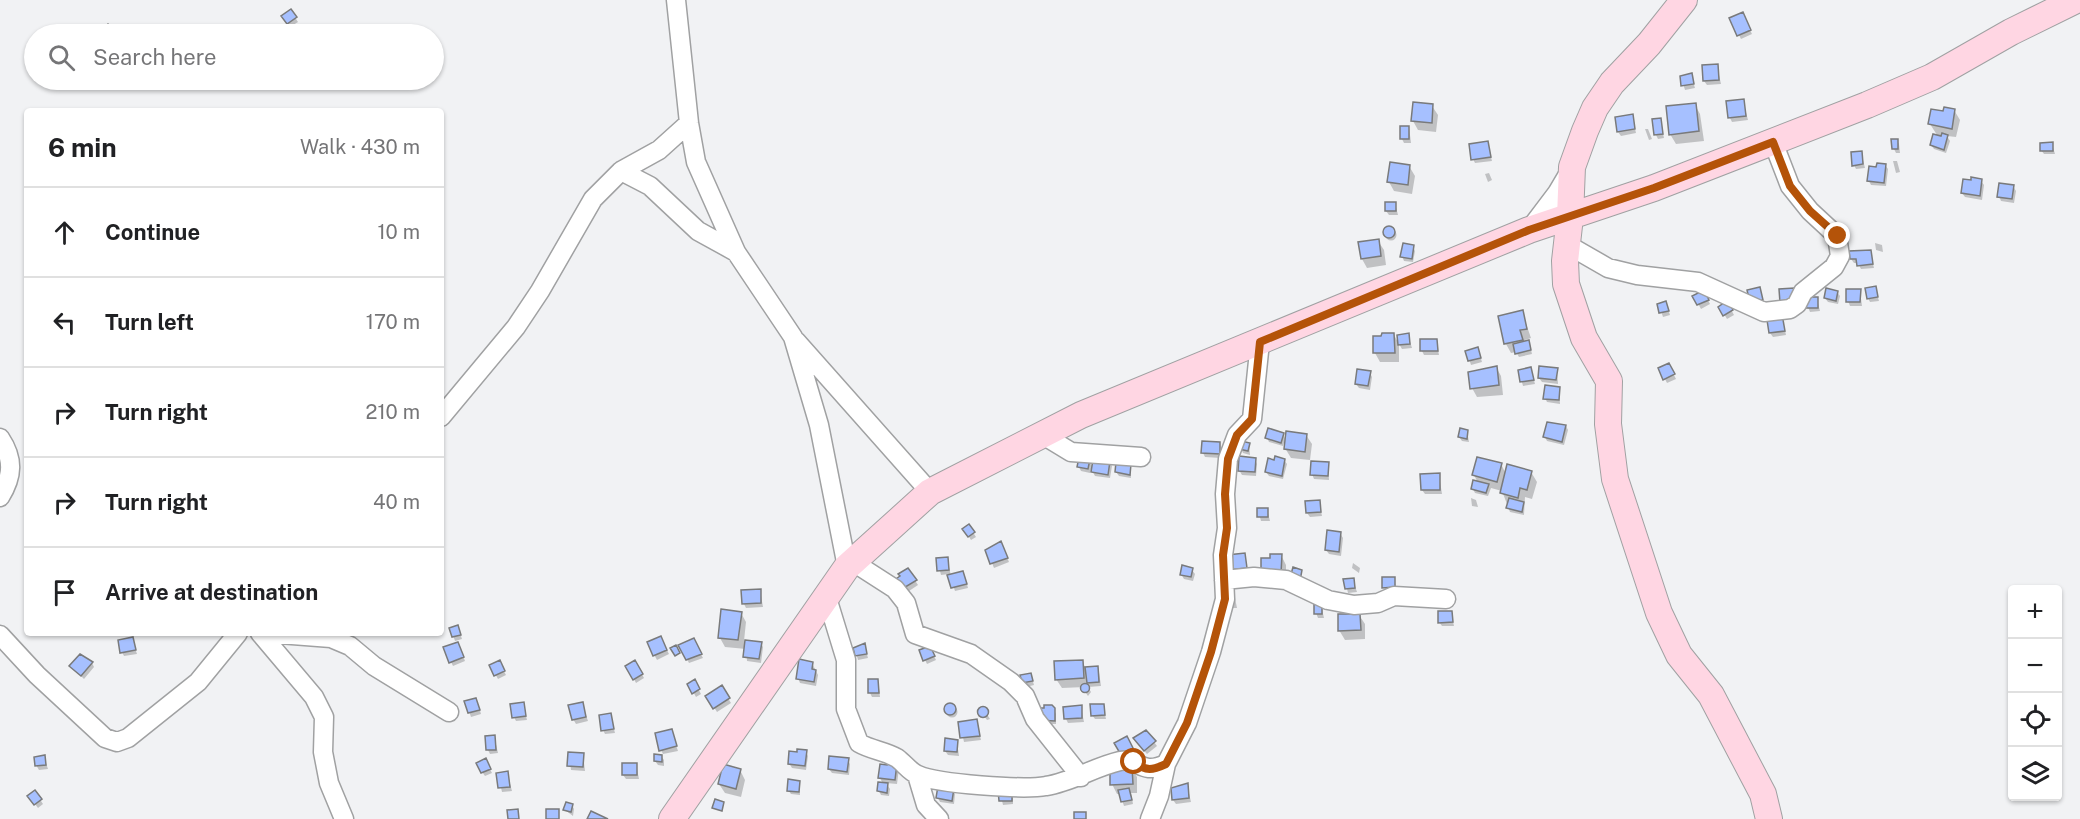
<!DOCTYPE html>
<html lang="en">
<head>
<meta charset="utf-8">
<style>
	:root { --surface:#fff; --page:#f6f6f6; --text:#202124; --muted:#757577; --line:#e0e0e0 }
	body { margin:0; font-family:"Public Sans",sans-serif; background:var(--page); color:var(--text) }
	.controls { position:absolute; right:18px; bottom:18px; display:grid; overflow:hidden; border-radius:6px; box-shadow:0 2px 4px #0004 }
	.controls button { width:54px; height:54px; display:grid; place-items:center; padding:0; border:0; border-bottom:2px solid var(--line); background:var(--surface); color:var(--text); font:30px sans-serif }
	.stop { position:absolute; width:18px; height:18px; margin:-14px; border:4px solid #b45309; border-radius:50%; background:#fff }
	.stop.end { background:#b45309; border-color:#fff; box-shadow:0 2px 6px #0008 }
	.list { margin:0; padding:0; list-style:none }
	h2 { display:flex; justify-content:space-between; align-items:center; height:78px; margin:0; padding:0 24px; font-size:26px }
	h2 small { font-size:20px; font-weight:400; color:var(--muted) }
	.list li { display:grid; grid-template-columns:39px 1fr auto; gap:18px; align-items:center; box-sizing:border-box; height:90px; padding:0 24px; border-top:2px solid var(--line) }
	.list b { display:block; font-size:22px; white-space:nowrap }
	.list em { font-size:20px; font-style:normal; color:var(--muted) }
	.icon { flex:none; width:33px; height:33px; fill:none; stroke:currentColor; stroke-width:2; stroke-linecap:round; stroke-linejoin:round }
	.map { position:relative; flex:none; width:2080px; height:819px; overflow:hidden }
	.search { position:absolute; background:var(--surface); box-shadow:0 2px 4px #0004; left:24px; top:24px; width:420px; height:66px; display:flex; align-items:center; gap:15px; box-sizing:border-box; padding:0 21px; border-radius:33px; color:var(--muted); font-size:22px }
	.panel { position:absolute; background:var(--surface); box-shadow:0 2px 4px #0004; left:24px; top:108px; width:420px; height:528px; border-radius:6px }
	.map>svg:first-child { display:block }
	.shadow { fill:#0003 }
	.building { fill:#a6c0ff; stroke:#797a7b; stroke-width:1.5 }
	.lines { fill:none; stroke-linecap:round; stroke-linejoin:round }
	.street-casing { stroke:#a0a1a2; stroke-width:21 }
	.secondary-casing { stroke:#a0a1a2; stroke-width:28 }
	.street { stroke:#fff; stroke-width:18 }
	.secondary { stroke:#ffd6e3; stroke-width:26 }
	.route { stroke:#b45309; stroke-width:8 }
</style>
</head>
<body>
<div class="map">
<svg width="2080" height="819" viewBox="0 0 2080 819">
	<rect width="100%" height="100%" fill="#f1f2f4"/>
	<!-- shadow -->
	<path class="shadow" d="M291,11L298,22L290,27L286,21Z
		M1744,18L1752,34L1741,39L1731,19Z
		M1717,66L1721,84L1707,85L1704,81Z
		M1691,75L1695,88L1685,90L1681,77Z
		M1743,101L1748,120L1732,122L1730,118Z
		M1695,105L1700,114L1704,141L1676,144L1670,134Z
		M1432,106L1438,115L1436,132L1418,130L1413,121Z
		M1954,110L1960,120L1956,137L1947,136L1950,141L1946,153L1934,149L1931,145L1937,135L1930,124L1945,113Z
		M1632,116L1636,133L1621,136L1618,132Z
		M1660,120L1664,138L1658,139L1656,135Z
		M1409,127L1411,143H1404L1402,139Z
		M1645,129H1648L1652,139L1649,140Z
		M1897,140L1899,144L1900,153H1896L1894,149Z
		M1487,142L1492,161L1475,163L1473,159Z
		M2052,144L2055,154H2044L2041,150Z
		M1861,152L1865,168L1856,169L1854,165Z
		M1893,161H1897L1900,172L1896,173Z
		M1885,165L1888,169L1886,186L1871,185L1869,181L1877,168Z
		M1409,166L1415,176L1412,194L1394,191L1389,182Z
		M1489,173L1492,180L1488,182L1485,174Z
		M1981,181L1984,185L1982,200L1965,197L1962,193Z
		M2013,186L2016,191L2014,203L2001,201L1999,196Z
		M1395,203L1398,215H1389L1386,211Z
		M1385.5 235a5.5 5.5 0 1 1 11 0a5.5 5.5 0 1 1-11 0Z
		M1378,241L1384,250L1386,265L1367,268L1362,259Z
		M1875,243L1882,245L1883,252L1876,250Z
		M1413,247L1415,251L1413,262L1404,261L1402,256Z
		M1870,252L1874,268L1861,269L1858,263H1854L1851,259Z
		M1875,288L1879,301L1870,302L1868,298Z
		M1860,291L1862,306H1850L1848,301Z
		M1704,292L1710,304L1701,309L1694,296Z
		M1837,292L1840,296L1838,304L1828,302L1825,298Z
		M1817,299L1820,311L1810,312L1808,307Z
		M1727,302L1734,315L1727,319L1720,307Z
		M1666,303L1670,315L1663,317L1659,305Z
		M1522,312L1531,338L1525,340V343L1530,346L1532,354L1519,357L1516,352L1511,353L1506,344Z
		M1782,316L1786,335L1773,337L1770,333Z
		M1394,335L1399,344L1408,335L1412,348L1402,349L1399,344V362H1380L1375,353Z
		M1436,340L1439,355H1424L1422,351Z
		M1478,349L1482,362L1471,365L1467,352Z
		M1669,365L1676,379L1667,383L1660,369Z
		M1496,367L1501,376L1503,395L1477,397L1472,388Z
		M1531,369L1535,384L1523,386L1519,371Z
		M1557,369L1558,384L1542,382L1539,378Z
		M1370,373L1372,377L1370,390L1359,388L1356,384Z
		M1559,388L1560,404L1547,402L1545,398Z
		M1566,426L1568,430L1564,445L1547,441L1545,437Z
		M1467,431L1469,442L1462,441L1459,437Z
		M1283,434L1285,439L1283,446L1269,442L1267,438Z
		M1306,435L1312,444L1310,460L1291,458L1285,448Z
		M1219,443L1221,458L1205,457L1203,453Z
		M1249,444L1250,455L1243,453L1241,449Z
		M1255,459L1257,464L1256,476L1242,475L1239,470Z
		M1089,460L1093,467L1109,462L1112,466L1110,478L1095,476L1091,469L1090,473L1081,471L1079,467Z
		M1284,460L1287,464L1283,479L1269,476L1266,472Z
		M1328,463L1329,480L1314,479L1312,474Z
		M1501,464L1506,474L1531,472L1537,482L1532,499L1525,497L1524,515L1510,512L1502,491L1491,488L1488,496L1475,493L1473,489L1478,483L1474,475Z
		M1130,465L1131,478L1119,476L1116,472Z
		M1439,475L1442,494H1425L1422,490Z
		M1471,498L1476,500L1478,507L1472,506Z
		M1319,501L1322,516L1310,517L1307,513Z
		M1267,509L1270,521H1261L1258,510Z
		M969,526L976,537L971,540L964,529Z
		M1340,533L1343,538L1341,556L1329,554L1326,550Z
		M1003,547L1009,562L994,568L987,551Z
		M1244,555L1248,572L1232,573L1229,569Z
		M1281,555L1286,565V583L1272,560Z
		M947,558L951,576L965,577L968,588L955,591L949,574L941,575L937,559Z
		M1353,563L1360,568L1359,573L1352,568Z
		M908,570L918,585L906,593L898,580Z
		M1192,570L1195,574L1193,581L1184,579L1181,574Z
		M1394,579L1397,591H1386L1384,587Z
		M1345,580H1353L1357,592L1348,593Z
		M760,590L763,607L746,608L744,604Z
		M1231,598H1235L1237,608H1233Z
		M1321,605L1324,618H1318L1316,613Z
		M1451,612L1454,626H1442L1439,622Z
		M741,613L746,622L744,641L761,643L763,647L761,663L747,661L746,649L725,647L720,638Z
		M1359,615L1365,624V639L1345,640L1339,630Z
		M458,627L462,639L455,641L451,629Z
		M132,639L137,654L124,656L122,652Z
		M693,640L703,658L689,663L680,646Z
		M663,642L669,654L657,660L648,643Z
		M864,644L868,658L858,660L855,649Z
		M460,648L465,661L453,666L451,662Z
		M932,652L936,660L927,664L925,660Z
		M1082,661L1086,669L1097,668L1099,672L1101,686L1088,687L1091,692L1088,696L1083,689L1085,687L1062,688L1056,679Z
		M499,662L506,675L498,679L491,666Z
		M635,662L644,678L636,683L627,666Z
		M92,663L94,667L84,679L71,666Z
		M812,663L818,675L816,686L800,683L798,678Z
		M1031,675L1034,685L1026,687L1023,683Z
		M694,681L701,694L696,697L689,684Z
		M878,681L880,697H872L870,693Z
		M721,687L731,703L717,712L707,696Z
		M466,702L478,704L481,714L471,717Z
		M523,704L527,720L516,721L514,717Z
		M582,704L588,721L576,724L573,719Z
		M1103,705L1106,719H1095L1092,715Z
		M1052,706L1056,714V724H1042Z
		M946.5 712a5.5 5.5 0 1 1 11 0a5.5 5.5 0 1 1-11 0Z
		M1081,707L1084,722L1068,723L1066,719Z
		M983,708L990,719L987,720L980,710Z
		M610,714L615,733L605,734L603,730Z
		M976,720L981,740L964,742L960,723Z
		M671,730L678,751L663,754L661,750Z
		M494,736L498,753L490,754L488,750Z
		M957,742L959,756L948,755L945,751Z
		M1154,742L1157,746L1147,754L1137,743Z
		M806,752L808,756L806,770L792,768L789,763Z
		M569,754H583L585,771L571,770Z
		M661,756L664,760V766L658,765L655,761Z
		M44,757L48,769L39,770L36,765Z
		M485,760L492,773L485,776L482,772Z
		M848,760L850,764L849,775L832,773L829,769Z
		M636,764L639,779H626L623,775Z
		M881,765L899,768L897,784L886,783L890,789L889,796L881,795L879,791L883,784L880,778Z
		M1131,768L1137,777V793H1131L1133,804L1124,806L1120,794H1117L1112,784Z
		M740,770L745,780L741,797L725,793L719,784Z
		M507,773L512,791L502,792L498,774Z
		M799,782L800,795L791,794L788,790Z
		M1187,785L1191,802L1176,804L1173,800Z
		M953,790L955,794L954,804L940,802L938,798Z
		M35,792L43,804L38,808L32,800Z
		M1000,792L1013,796V804L1003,805Z
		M572,805L574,809L573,816L565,810Z"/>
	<!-- building -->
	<path class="building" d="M291,9L297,17L287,24L281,16Z
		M1743,12L1751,30L1737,36L1729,18Z
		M108,24L118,33L99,34Z
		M1718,64L1719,80L1703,81L1702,65Z
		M1692,73L1694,84L1681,86L1680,76Z
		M1744,99L1746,116L1728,118L1726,101Z
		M1413,102L1433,104L1432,123L1411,121Z
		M1696,103L1699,131L1669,135L1666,106Z
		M1944,107L1955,109L1952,129L1928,124L1931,109L1943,111Z
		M1633,114L1635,129L1617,132L1615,117Z
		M1661,118L1663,134L1654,135L1652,119Z
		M1400,126H1409V139H1400Z
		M1942,133L1948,135L1944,150L1930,145L1933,134L1941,136Z
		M1891,139H1898V149H1892Z
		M1488,141L1491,157L1471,160L1469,144Z
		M2053,142V151H2040V143Z
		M1862,151L1863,164L1852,166L1851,152Z
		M1390,162L1410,165L1408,185L1387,182Z
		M1877,163L1886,164L1884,183L1867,181L1869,166L1876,167Z
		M1971,177L1982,179L1980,196L1961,193L1963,179L1971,180Z
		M1999,183L2014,185L2012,199L1997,197Z
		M1385,202H1396V211H1385Z
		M1383 232a6 6 0 1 1 12 0a6 6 0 1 1-12 0Z
		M1379,239L1381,256L1361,259L1358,242Z
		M1403,243L1414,245L1412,259L1400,257Z
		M1871,250L1873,264L1857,266L1856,259H1850L1849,251Z
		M1876,286L1878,297L1867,299L1865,288Z
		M1760,287L1763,300L1750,303L1747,290Z
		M1794,288V301L1780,303L1779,289Z
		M1826,288L1838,291L1836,301L1824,298Z
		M1846,289H1861L1860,302H1846Z
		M1704,290L1709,300L1697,305L1692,296Z
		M1806,297H1818V308H1806Z
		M1728,300L1733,310L1723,316L1718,307Z
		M1666,301L1669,311L1659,313L1657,304Z
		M1523,310L1527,329L1520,330L1523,340L1504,344L1498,316Z
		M1782,314L1785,331L1769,333L1767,320Z
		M1382,333H1394L1395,353H1373V336H1381Z
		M1409,333L1410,344L1398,345L1397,335Z
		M1420,339H1437L1438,351H1420Z
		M1529,340L1531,350L1515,354L1513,344Z
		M1478,347L1481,358L1468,361L1465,351Z
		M1669,363L1675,374L1663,380L1658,368Z
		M1497,366L1499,385L1470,389L1468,372Z
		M1539,366L1558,368L1556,380L1538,378Z
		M1531,367L1534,380L1520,382L1518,370Z
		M1357,369L1371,371L1368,386L1355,384Z
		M1545,385L1560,387L1559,400L1543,399Z
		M1547,422L1566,425L1562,442L1543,437Z
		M1268,428L1284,433L1281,443L1265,438Z
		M1460,428L1468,430L1467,439L1458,437Z
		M1286,431L1307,434L1305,452L1284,449Z
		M1202,441L1220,442V454L1201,453Z
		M1241,441L1250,443L1248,451L1239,449Z
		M1239,456L1256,458L1255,472L1238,471Z
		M1275,456L1285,459L1282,476L1265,472L1268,458L1274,460Z
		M1079,457L1090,459L1088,469L1077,467Z
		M1477,457L1502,463L1497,482L1472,475Z
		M1093,460L1110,461L1108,475L1091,472Z
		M1311,461L1329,462L1328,476L1310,475Z
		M1116,462L1131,464L1130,475L1115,472Z
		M1507,464L1532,471L1527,490L1520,488L1518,498L1500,493Z
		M1440,473V490H1421L1420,474Z
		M1473,480L1489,484L1486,493L1471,489Z
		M1509,498L1524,502L1522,512L1506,508Z
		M1320,500L1321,512L1306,513L1305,501Z
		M1257,508H1268V517H1257Z
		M969,524L975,532L968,537L962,529Z
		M1327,530L1341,532L1339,552L1325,550Z
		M1001,541L1008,558L990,564L985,550Z
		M1245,553L1247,568L1228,570L1227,555Z
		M1270,554H1282L1281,574H1261V558H1270Z
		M948,557L949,570L937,571L936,558Z
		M1182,565L1193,568L1191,577L1180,575Z
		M1293,567L1302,570L1300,581L1290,578Z
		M908,568L917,580L902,589L896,579L900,576L898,574Z
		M963,571L967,584L951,588L947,575Z
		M1382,577H1395V587L1382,588Z
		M1354,578L1355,588L1345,589L1343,579Z
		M761,589V603L742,604L741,590Z
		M1314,604H1322V614H1314Z
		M721,609L742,612L738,640L718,638Z
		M1438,611H1452L1453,622L1438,623Z
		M1338,614H1360L1361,630L1338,631Z
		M458,625L461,635L452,637L449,628Z
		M661,636L667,650L653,656L647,642Z
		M133,637L136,650L120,653L118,640Z
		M694,638L702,654L686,660L678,645Z
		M745,640L762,642L759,659L743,657Z
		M458,642L464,657L449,663L443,647Z
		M865,643L867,654L855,656L853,648Z
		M676,645L680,653L675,656L670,648Z
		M930,646L935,656L923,661L919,650Z
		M80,654L93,662L81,676L69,666Z
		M799,659L813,662L812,669L816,670L814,682L796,679Z
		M500,660L505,671L494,676L489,665Z
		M635,660L643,674L633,680L625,666Z
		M1083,660L1084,678L1055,680L1054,661Z
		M1098,666L1099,682L1087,683L1085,667Z
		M1031,673L1033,681L1022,683L1020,675Z
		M695,679L700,689L692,694L687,684Z
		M868,679H878L879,693H868Z
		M1080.5 688a4.5 4.5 0 1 1 9 0a4.5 4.5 0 1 1-9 0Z
		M722,685L730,698L713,709L705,696Z
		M476,698L480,710L468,713L464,701Z
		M524,702L526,716L512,718L510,704Z
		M583,702L586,717L572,720L568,705Z
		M944 709a6 6 0 1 1 12 0a6 6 0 1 1-12 0Z
		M1090,704H1104L1105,715L1091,716Z
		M1044,705H1052L1055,708V721L1038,720V708H1044Z
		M1082,705V718L1064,719L1063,707Z
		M977.5 712a5.5 5.5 0 1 1 11 0a5.5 5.5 0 1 1-11 0Z
		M611,713L614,729L601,731L599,715Z
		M977,719L980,736L960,738L958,722Z
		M672,729L677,746L659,751L655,733Z
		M1146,730L1156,741L1144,751L1133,738Z
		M495,735L496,750H486L485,736Z
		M1127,736L1133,748L1121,755L1114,743Z
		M945,738L958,740L957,752L944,751Z
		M797,749L807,750L805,766L788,764L789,751L797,752Z
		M568,752L584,753L583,767L567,766Z
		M654,754L662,755V762L654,761Z
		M45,755L46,765L35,766L34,757Z
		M829,756L849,758L847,772L828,769Z
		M486,758L491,769L481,773L476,763Z
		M887,761L897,763L895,780L878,778L880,764L887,765Z
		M622,763H637V775H622Z
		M723,764L741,769L736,789L718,784Z
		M1132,767L1133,784L1110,785V770Z
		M508,771L510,787L498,788L496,773Z
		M788,779L800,781L799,792L787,791Z
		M878,782L888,783L887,793L877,791Z
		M1188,783L1189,798L1172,800L1171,788Z
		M938,786L954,788L952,801L936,798Z
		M1129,788L1132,800L1121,802L1118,790Z
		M35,790L42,799L34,805L27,796Z
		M998,790H1012V801H999Z
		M715,799L724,802L722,811L712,808Z
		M566,802L573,804L571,812L563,810Z
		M518,809L519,819H508L507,810Z
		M546,809H559V819H546Z
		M591,811L608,819H587Z
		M1074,812H1086V819H1074Z"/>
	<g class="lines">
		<defs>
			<path id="street" d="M676,0L689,123L696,162L736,252L793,337L819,425L847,567
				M621,171L659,150L689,123
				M1529,230L1557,193L1570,171
				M1568,245L1608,268L1637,275L1698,282L1764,312L1790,309L1797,304L1803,292L1834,267L1840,256L1837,236L1810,211L1790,186L1773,142
				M796,341L930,492
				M441,417L516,327L540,291L593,199L621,171L650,186L698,231L736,252
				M1043,435L1071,452L1141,457
				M0,438C14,459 13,476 0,497
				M853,562L895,589L906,603L915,634L971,654L1011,682L1025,696L1035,719L1081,777
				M1224,580L1254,577L1286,580L1328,600L1354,605L1378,603L1394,596L1446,599
				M827,598L846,660V709L859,743C871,750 885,751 897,758C904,763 910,772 918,775C938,784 1024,790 1046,786C1072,782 1094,767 1120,761C1140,757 1139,776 1166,764L1187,723L1211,652L1225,599L1223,555L1227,528L1225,494L1228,459L1237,435L1252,419L1260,342
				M260,633L314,697L324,717L323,752L329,783L344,819
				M266,633L331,638L350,646L374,666L449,712
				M0,635L37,675L105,738L117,742L128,738L198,682L238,633
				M917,775L926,805L939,819
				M1150,819L1159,796L1166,764"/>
			<path id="secondary" d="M1684,0L1649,44L1612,83L1595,108L1585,131L1572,167L1570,217L1565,261L1566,284L1584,338L1609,381L1608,424L1615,479L1659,613L1679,655L1711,695L1763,794L1769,819
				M672,819L847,567L930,492L1081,415L1529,230L1654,188L1867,105L1932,77L2011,32L2076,0"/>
		</defs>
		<!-- street casing -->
		<use href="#street" class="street-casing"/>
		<!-- secondary casing -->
		<use href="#secondary" class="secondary-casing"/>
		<!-- street -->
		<use href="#street" class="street"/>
		<!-- secondary -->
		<use href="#secondary" class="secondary"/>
	</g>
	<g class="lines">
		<!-- route -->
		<path class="route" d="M1134,762C1146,772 1153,770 1166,764L1187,723L1211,652L1225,599L1223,555L1227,528L1225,494L1228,459L1237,435L1252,419L1260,342L1529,230L1654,188L1773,142L1790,186L1810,211L1838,236"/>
	</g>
</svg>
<div class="controls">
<button>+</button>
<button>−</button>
<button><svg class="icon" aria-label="locate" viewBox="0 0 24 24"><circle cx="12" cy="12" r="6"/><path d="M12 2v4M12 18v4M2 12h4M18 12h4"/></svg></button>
<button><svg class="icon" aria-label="layers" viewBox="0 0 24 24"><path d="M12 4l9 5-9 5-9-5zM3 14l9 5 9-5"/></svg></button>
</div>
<div class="stop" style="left:1134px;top:762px"></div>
<div class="stop end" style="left:1838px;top:236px"></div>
<div class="search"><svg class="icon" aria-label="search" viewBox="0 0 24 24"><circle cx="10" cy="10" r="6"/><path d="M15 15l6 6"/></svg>Search here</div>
<section class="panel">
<h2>6 min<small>Walk · 430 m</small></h2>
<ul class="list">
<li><svg class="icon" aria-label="ahead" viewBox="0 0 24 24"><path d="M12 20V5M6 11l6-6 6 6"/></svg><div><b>Continue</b></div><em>10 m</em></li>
<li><svg class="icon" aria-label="left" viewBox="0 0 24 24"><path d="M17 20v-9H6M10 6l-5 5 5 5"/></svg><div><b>Turn left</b></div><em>170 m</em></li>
<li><svg class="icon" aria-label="right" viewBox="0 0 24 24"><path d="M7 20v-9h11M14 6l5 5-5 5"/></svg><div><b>Turn right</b></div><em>210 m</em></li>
<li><svg class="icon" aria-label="right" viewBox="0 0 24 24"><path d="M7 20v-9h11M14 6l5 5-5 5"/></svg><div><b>Turn right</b></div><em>40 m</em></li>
<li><svg class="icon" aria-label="arrive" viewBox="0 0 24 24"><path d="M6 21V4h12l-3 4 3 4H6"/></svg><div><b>Arrive at destination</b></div></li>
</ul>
</section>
</div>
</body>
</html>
